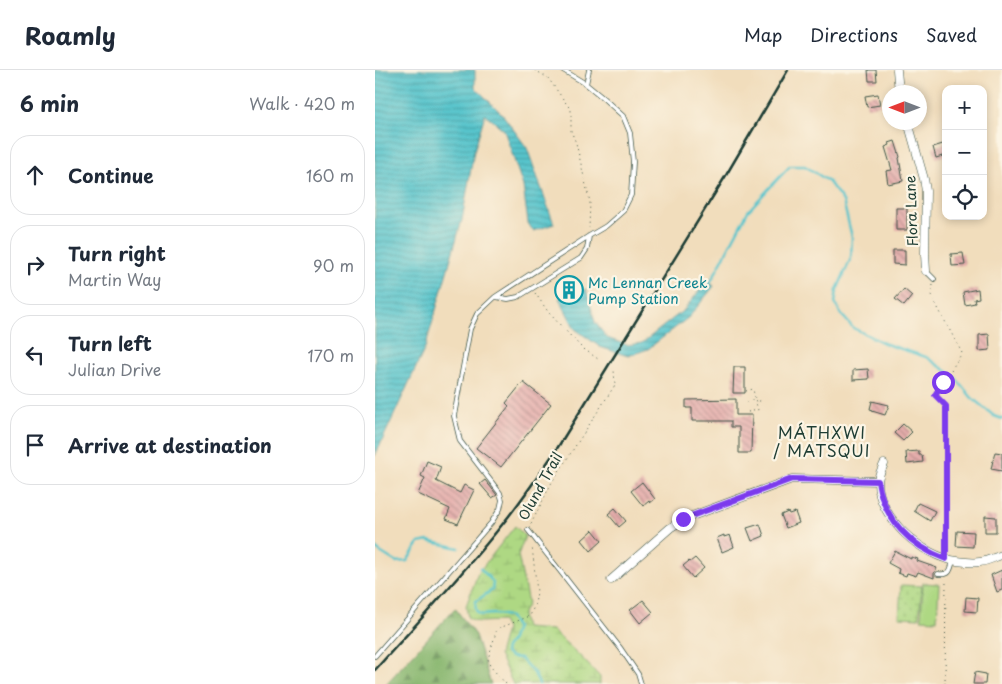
<!DOCTYPE html>
<html lang="en">
<head>
<meta charset="utf-8">
<style>
	:root { --surface:#fff; --page:#f2f2f3; --text:#1f2937; --muted:#747a83; --line:#e0e1e3 }
	body { margin:0; font-family:"Playpen Sans",sans-serif; background:var(--page); color:var(--text) }
	.controls { position:absolute; right:15px; top:15px; display:grid; overflow:hidden; border-radius:10px; box-shadow:0 2px 8px #0003 }
	.controls button { width:45px; height:45px; display:grid; place-items:center; padding:0; border:0; border-bottom:1px solid var(--line); background:var(--surface); color:var(--text); font:25px sans-serif }
	.compass { position:absolute; left:507px; top:15px; width:45px; height:45px; border-radius:50%; background:var(--surface); box-shadow:0 2px 8px #0003; rotate:270deg }
	.stop { position:absolute; width:15px; height:15px; margin:-11px; border:4px solid #7c3aed; border-radius:50%; background:#fff }
	.stop.end { background:#7c3aed; border-color:#fff; box-shadow:0 1px 5px #0008 }
	.list { margin:0; padding:0; list-style:none }
	h2 { display:flex; justify-content:space-between; align-items:center; height:65px; margin:0; padding:0 20px; font-size:21px }
	h2 small { font-size:16px; font-weight:400; color:var(--muted) }
	.list li { display:grid; grid-template-columns:32px 1fr auto; gap:15px; align-items:center; box-sizing:border-box; height:80px; margin:0 10px 10px; padding:0 10px; border:1px solid var(--line); border-radius:20px }
	.list b { display:block; font-size:19px; white-space:nowrap }
	.list p { margin:0; font-size:16px; white-space:nowrap; color:var(--muted) }
	.list em { font-size:16px; font-style:normal; color:var(--muted) }
	.icon { flex:none; width:28px; height:28px; fill:none; stroke:currentColor; stroke-width:2; stroke-linecap:round; stroke-linejoin:round }
	.map { position:relative; flex:none; width:627px; height:614px; overflow:hidden }
	header { display:flex; align-items:center; gap:30px; box-sizing:border-box; height:70px; padding:0 25px; background:var(--surface); border-bottom:1px solid var(--line) }
	header strong { font-size:24px }
	nav { display:flex; gap:28px; margin-inline-start:auto; font-size:18px }
	main { display:flex }
	aside { flex:1; background:var(--surface) }
	.map>svg:first-child { display:block }
	.green { fill:#aed883; stroke:#668a5c }
	.forest { fill:url(#forest-firs); stroke:#547a52 }
	.wetland { fill:url(#wetland-marsh); stroke:#668a5c }
	.park { fill:url(#park-dots); stroke:#668a5c }
	.water { fill:url(#water-rules); stroke:#3b8080 }
	.lines { fill:none; stroke-linecap:round; stroke-linejoin:round }
	.stream { stroke:#57c4cc; stroke-width:2.5 }
	.building { fill:url(#building-back-hatch) }
	.lane-casing { stroke:#3e5548; stroke-width:5.5 }
	.street-casing { stroke:#3e5548; stroke-width:9 }
	.path { stroke:#3e5548; stroke-width:1; stroke-dasharray:1 4; stroke-linecap:butt }
	.lane { stroke:#fff; stroke-width:4 }
	.street { stroke:#fff; stroke-width:8 }
	.rail { stroke:#1f3d34; stroke-width:2.5 }
	.route { stroke:#7c3aed; stroke-width:6 }
	.labels { text-anchor:middle; dominant-baseline:central; stroke-width:4.5; stroke-linejoin:round; paint-order:stroke }
	.street-label { font-size:14px; fill:#1f3d34; stroke:#fcf5e5 }
	.culture-label { font-size:14px; fill:#0d838f; stroke:#fcf5e5; text-anchor:start }
	.quarter-label { font-size:16px; letter-spacing:1px; fill:#1f3d34; stroke:#fcf5e5 }
</style>
</head>
<body>
<header>
<strong>Roamly</strong>
<nav><a>Map</a><a>Directions</a><a>Saved</a></nav>
</header>
<main>
<aside>
<h2>6 min<small>Walk · 420 m</small></h2>
<ul class="list">
<li><svg class="icon" aria-label="ahead" viewBox="0 0 24 24"><path d="M12 20V5M6 11l6-6 6 6"/></svg><div><b>Continue</b></div><em>160 m</em></li>
<li><svg class="icon" aria-label="right" viewBox="0 0 24 24"><path d="M7 20v-9h11M14 6l5 5-5 5"/></svg><div><b>Turn right</b><p>Martin Way</p></div><em>90 m</em></li>
<li><svg class="icon" aria-label="left" viewBox="0 0 24 24"><path d="M17 20v-9H6M10 6l-5 5 5 5"/></svg><div><b>Turn left</b><p>Julian Drive</p></div><em>170 m</em></li>
<li><svg class="icon" aria-label="arrive" viewBox="0 0 24 24"><path d="M6 21V4h12l-3 4 3 4H6"/></svg><div><b>Arrive at destination</b></div></li>
</ul>
</aside>
<div class="map">
<svg width="627" height="614" viewBox="0 0 627 614">
	<defs>
		<pattern id="forest-firs" width="22" height="20" patternUnits="userSpaceOnUse" patternTransform="scale(1.25)"><rect width="22" height="20" fill="#8ab871"/><path d="M5 1l3.5 6h-7zM16 11l3.5 6h-7z" fill="#70975e"/></pattern>
		<pattern id="wetland-marsh" width="20" height="14" patternUnits="userSpaceOnUse" patternTransform="scale(1.25)"><rect width="20" height="14" fill="#aed883"/><path d="M1 5h8M5 5V1M11 12h8M15 12V8" fill="none" stroke="#95ba72"/></pattern>
		<pattern id="park-dots" width="8" height="8" patternUnits="userSpaceOnUse" patternTransform="scale(1.25)"><rect width="8" height="8" fill="#aed883"/><path d="M2 2h.1M6 6h.1" fill="none" stroke="#95ba72" stroke-width="1.8" stroke-linecap="round"/></pattern>
		<pattern id="water-rules" width="6" height="5" patternUnits="userSpaceOnUse" patternTransform="scale(1.25)"><rect width="6" height="5" fill="#57c4cc"/><path d="M0 2.5h6" fill="none" stroke="#47a0a6"/></pattern>
		<pattern id="building-back-hatch" width="6" height="6" patternUnits="userSpaceOnUse" patternTransform="scale(1.25)"><rect width="6" height="6" fill="#e5adab"/><path d="M-1 5l2 2M0 0l6 6M5-1l2 2" fill="none" stroke="#b98e8c"/></pattern>
	</defs>
	<rect width="100%" height="100%" fill="#fcf5e5"/>
	<filter id="ink" filterUnits="userSpaceOnUse"><feTurbulence type="fractalNoise" baseFrequency=".02" numOctaves="2"/><feDisplacementMap in="SourceGraphic" scale="10" xChannelSelector="R" yChannelSelector="G"/><feConvolveMatrix kernelMatrix="1 2 1 2 8 2 1 2 1" color-interpolation-filters="sRGB"/></filter>
	<filter id="wash" filterUnits="userSpaceOnUse"><feTurbulence type="fractalNoise" baseFrequency=".0096" numOctaves="4" result="noise"/><feDisplacementMap in="SourceGraphic" scale="20" xChannelSelector="R" yChannelSelector="G"/><feGaussianBlur stdDeviation="1.12" result="paint"/><feColorMatrix in="noise" values="0 0 0 0 0 0 0 0 0 0 0 0 0 0 0 0 0 1.4 0 .05"/><feComposite in="paint" operator="in"/></filter>
	<g filter="url(#wash)">
		<rect width="100%" height="100%" fill="#f1ddbc"/>
		<!-- green -->
		<path class="green" d="M548,513L564,514L562,550L546,549Z"/>
		<!-- forest -->
		<path class="forest" d="M80,538L100,565L116,614H11Z"/>
		<!-- wetland -->
		<path class="wetland" d="M140,456L150,466L143,485L153,533L147,545L150,558L177,560L204,585L225,607V614H138L124,585L131,559L127,551L104,552L93,548L91,536L103,503Z"/>
		<!-- park -->
		<path class="park" d="M526,515L547,516L544,548L524,547Z"/>
		<!-- water -->
		<path class="water" d="M0,0H100V17L128,45L152,78L179,154L158,161L153,153L148,116L129,60L110,44L99,81L87,150L50,278L0,386Z
			M332,211L339,216L314,247L273,279L253,286L225,277L200,259L184,228L211,219L220,252L232,268L252,275L267,273L310,239Z"/>
		<g class="lines">
			<!-- stream -->
			<path class="stream" d="M334,215L373,141L415,96H430L453,111L468,131L477,167L476,188L462,220L460,233L466,244L478,258L511,274L551,287L579,306L597,328L619,346L627,349
				M0,478L5,482L21,492L32,491L44,473L53,471L84,478
				M105,498L118,512L117,520L101,531C98,551 111,543 123,544C127,544 131,546 135,547L141,557L137,569L131,578L130,583L136,587L145,588L159,603L164,614"/>
		</g>
		<g id="blocks">
			<!-- building -->
			<path class="building" d="M493,0H501L502,11H494Z
				M503,24L505,35L492,37L490,26Z
				M520,71L525,87L524,88L528,111L513,114L511,101L517,100L510,77L515,75L514,73Z
				M571,73V85L561,88L558,77Z
				M521,138H532V160H521Z
				M518,180H530V195L518,194Z
				M588,183L590,195L577,196L576,184Z
				M529,219L537,226L529,236L520,229Z
				M603,219L604,228L599,229L600,233L590,235L588,222Z
				M614,264L615,280L604,281V265Z
				M359,297H370V323H358Z
				M493,299L494,309L478,310V300Z
				M148,312L176,334L126,397L101,378L134,336L131,333Z
				M361,329V345H377L376,383H364V357H356V351H317V338H311V330Z
				M497,331L514,335L510,345L497,341L498,340L495,339Z
				M528,354L537,362L528,371L519,363Z
				M544,381V385H547L548,392L532,394L531,382Z
				M620,382L627,383V401L616,399Z
				M52,391L66,397L61,411L85,423L89,415L99,420L83,454L71,449L75,439L43,424L50,408L46,406Z
				M110,410L122,425L117,428L105,414Z
				M267,412L280,429L275,433L274,431L268,436L256,421Z
				M543,433L560,441L555,451L539,441Z
				M240,438L251,451L244,457L233,444Z
				M413,442L414,444L420,442L424,453L411,458L406,445Z
				M610,446L621,447V462H610Z
				M385,454L389,466L377,471L372,458Z
				M218,460L227,471L216,481L207,470Z
				M582,461L599,462L598,477L581,476Z
				M349,465V467L355,465L359,477L347,482L342,468Z
				M520,481L536,489V487L543,489L542,491L562,498L559,503V508L543,502L541,506L532,503L531,506L523,503L524,499L513,493Z
				M320,488L329,498L318,508L308,496L314,491L315,492Z
				M627,500V520L622,522L616,505Z
				M591,527L603,528L602,542L590,541Z
				M268,530L278,542L265,553L255,540Z
				M600,602L611,604L610,614H598Z"/>
		</g>
	</g>
	<g filter="url(#ink)">
		<use href="#blocks" fill-opacity="0" stroke="#3e5548" stroke-width="1"/>
		<g class="lines">
			<defs>
				<path id="lane" d="M211,14L214,0
					M551,201L559,209
					M121,227L133,229L143,227L206,188L212,179L214,166
					M153,460L246,579L263,604L266,614
					M563,504C575,506 576,500 578,490
					M0,586L116,453L125,439L127,430L125,423L85,371L79,346L95,259L102,244L120,227L214,166L231,156L248,141L256,125L258,92L255,63L248,46L228,28L211,14L188,0"/>
				<path id="street" d="M522,0L524,22
					M533,52L549,109L551,121L550,184L551,201
					M509,394C507,399 503,405 503,412C503,448 548,487 582,491C589,492 598,493 605,492C612,491 620,487 627,485
					M236,510L295,458L309,449L417,409L503,411"/>
			</defs>
			<!-- lane casing -->
			<use href="#lane" class="lane-casing"/>
			<!-- street casing -->
			<use href="#street" class="street-casing"/>
			<!-- path -->
			<path class="path" d="M160,0L173,8L196,40V61L201,73L215,132L214,158
				M558,215L556,225L587,283L560,325L571,336V480
				M160,223L174,243L206,277L223,289
				M371,321L378,319L380,329
				M372,332L380,329L381,332L388,330
				M373,342L383,340L381,333
				M156,454L177,412L240,315L239,300
				M131,614L115,596L113,589L122,559L155,546L160,534L162,522L157,476
				M570,614L571,510"/>
			<!-- lane -->
			<use href="#lane" class="lane"/>
			<!-- street -->
			<use href="#street" class="street"/>
			<!-- rail -->
			<path class="rail" d="M0,600C44,551 89,503 130,451C149,427 166,402 183,377L350,107L413,0"/>
		</g>
	</g>
	<g class="lines" filter="url(#ink)">
		<!-- route -->
		<path class="route" d="M308,449L417,409L503,411C509,450 535,476 571,489V336L560,325L568,312"/>
	</g>
	<!-- icons -->
	<defs>
		<symbol id="building-ring" viewBox="-11 -11 22 22"><circle r="9.5" fill="#fcf5e5" stroke="#0f9aa8" stroke-width="1.5"/><path d="M-4-6H4V6H1V3H-1V6H-4ZM-2.5-4.3h1.7v1.8h-1.7ZM.8-4.3h1.7v1.8H.8ZM-2.5-1h1.7V.8h-1.7ZM.8-1h1.7V.8H.8Z" fill="#0f9aa8"/></symbol>
	</defs>
	<g fill-rule="evenodd">
		<use href="#building-ring" x="178" y="204" width="32" height="32"/>
	</g>
	<g class="labels">
		<!-- street labels -->
		<g class="street-label">
			<text transform="translate(536 141) rotate(-92)">Flora Lane</text>
			<text transform="translate(165 416) rotate(-61)">Olund Trail</text>
		</g>
		<!-- culture labels -->
		<g class="culture-label">
			<text x="213" y="212">Mc Lennan Creek<tspan x="213" dy="16">Pump Station</tspan></text>
		</g>
		<!-- quarter labels -->
		<g class="quarter-label">
			<text x="447" y="362">MÁTHXWI<tspan x="447" dy="18">/ MATSQUI</tspan></text>
		</g>
	</g>
</svg>
<div class="controls">
<button>+</button>
<button>−</button>
<button><svg class="icon" aria-label="locate" viewBox="0 0 24 24"><circle cx="12" cy="12" r="6"/><path d="M12 2v4M12 18v4M2 12h4M18 12h4"/></svg></button>
</div>
<svg class="compass" viewBox="-18 -18 36 36"><path d="M0-13l5 13h-10z" fill="#e53935"/><path d="M0 13l5-13h-10z" fill="#747a83"/></svg>
<div class="stop" style="left:568px;top:312px"></div>
<div class="stop end" style="left:308px;top:449px"></div>
</div>
</main>
</body>
</html>
